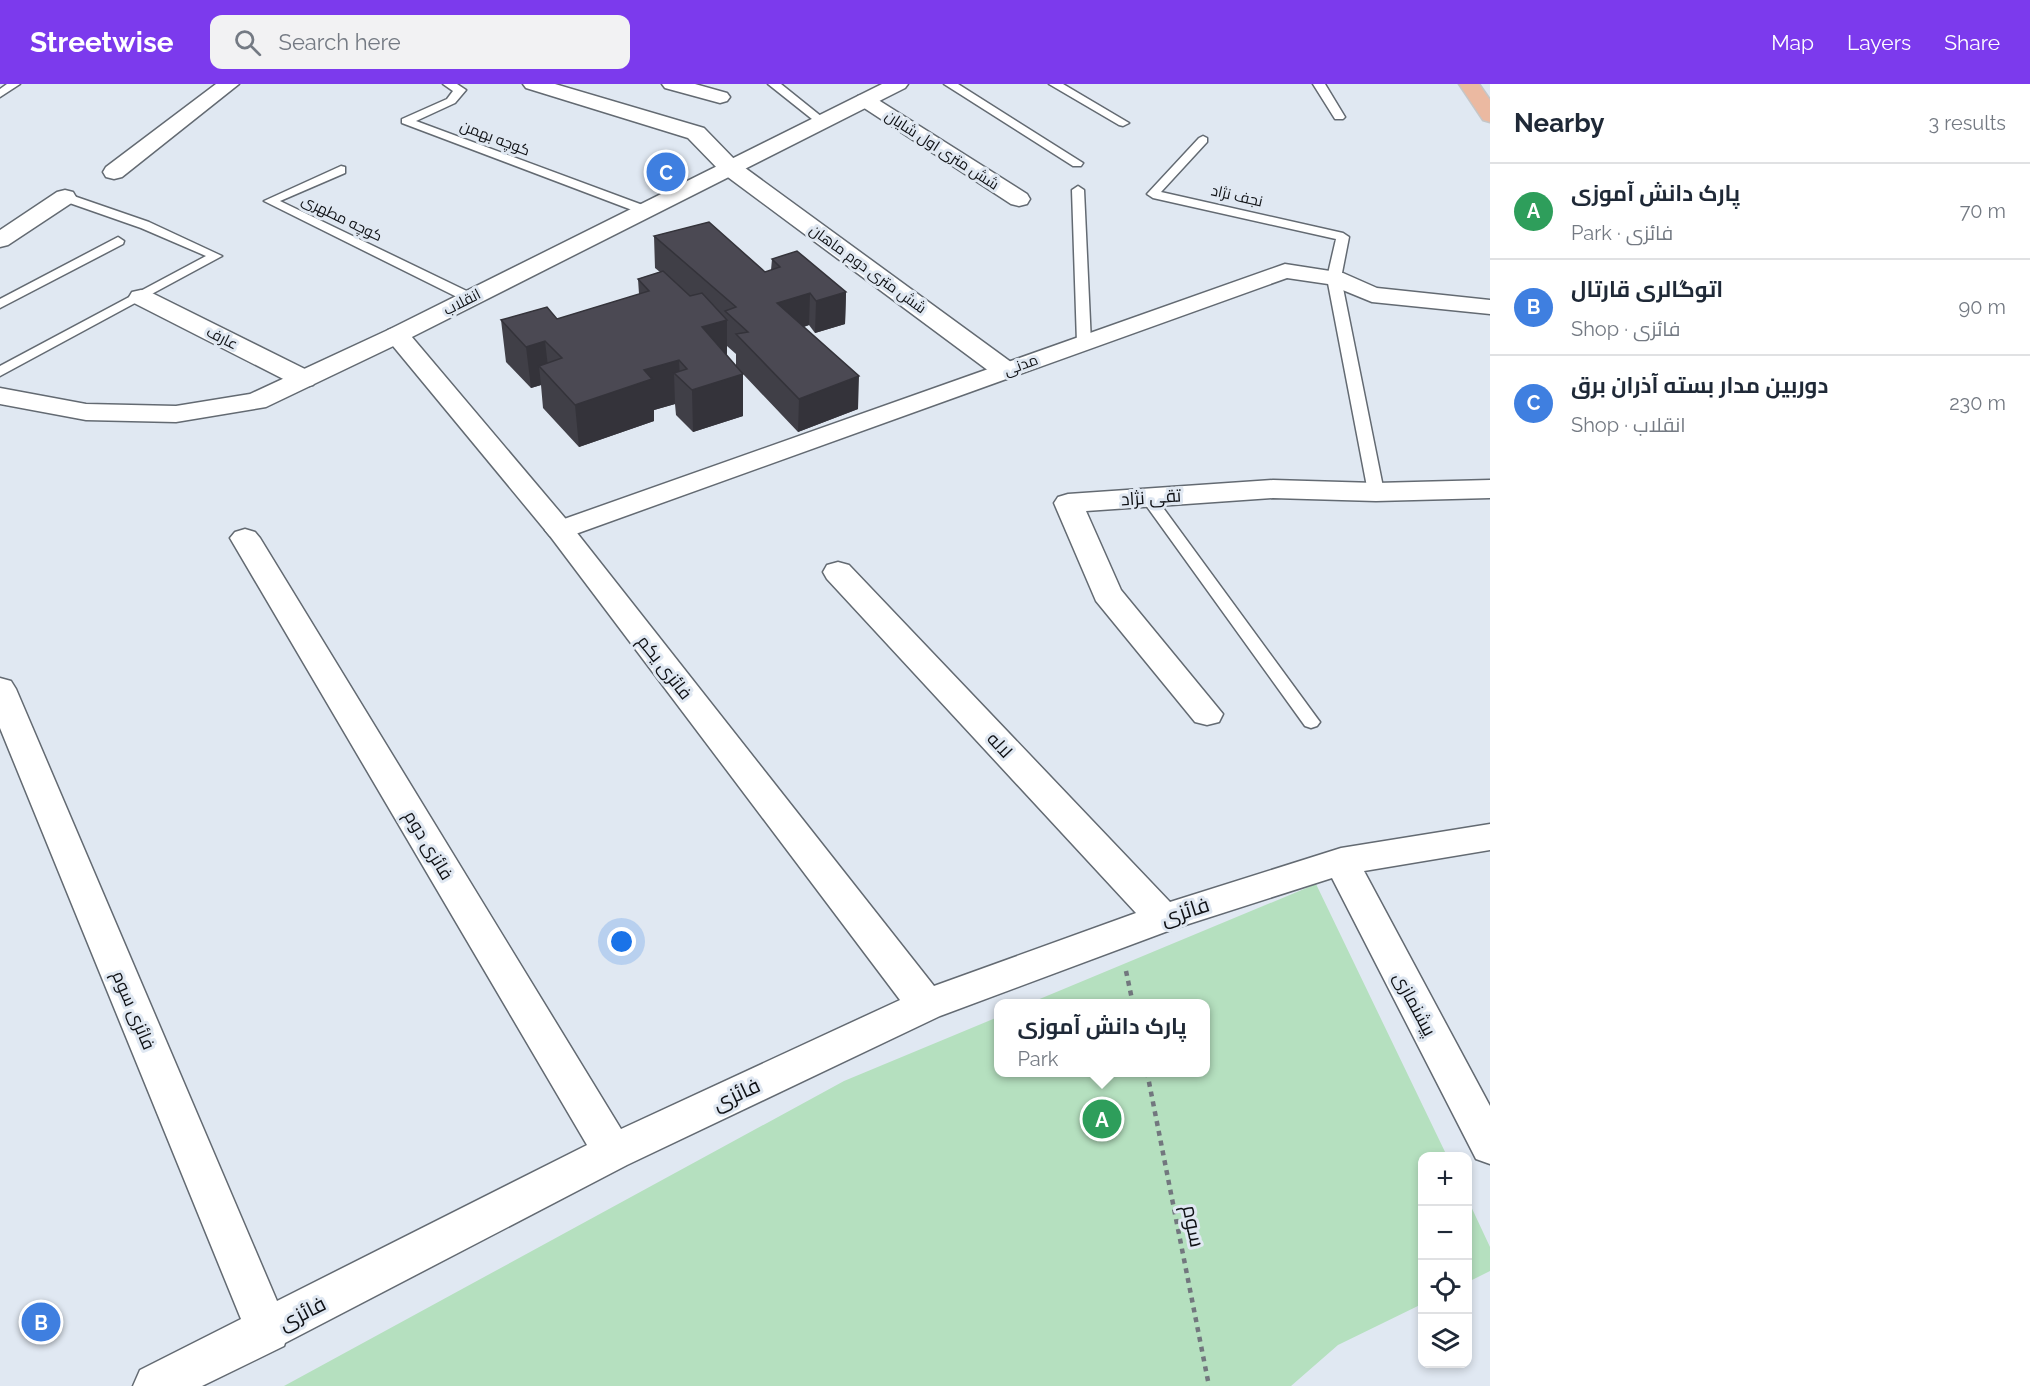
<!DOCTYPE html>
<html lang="en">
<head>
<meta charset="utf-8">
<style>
	:root { --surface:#fff; --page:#f2f2f3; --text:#1f2937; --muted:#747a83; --line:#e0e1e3; --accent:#7c3aed }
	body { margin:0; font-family:Raleway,Cairo,sans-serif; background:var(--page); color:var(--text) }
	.controls { position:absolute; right:18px; bottom:18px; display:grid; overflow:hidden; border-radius:12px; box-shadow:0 3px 9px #0003 }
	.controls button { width:54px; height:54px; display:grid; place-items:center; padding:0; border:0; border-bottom:2px solid var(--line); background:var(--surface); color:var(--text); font:30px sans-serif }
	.you { position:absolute; left:622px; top:858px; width:21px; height:21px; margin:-15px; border:4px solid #fff; border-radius:50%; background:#1a73e8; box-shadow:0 0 0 9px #1a73e833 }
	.badge { display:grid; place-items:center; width:39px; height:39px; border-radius:50%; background:var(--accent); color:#fff; font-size:20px; font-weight:700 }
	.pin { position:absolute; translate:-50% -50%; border:3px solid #fff; box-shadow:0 2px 6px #0006 }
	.popup { position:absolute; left:994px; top:915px; width:216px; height:78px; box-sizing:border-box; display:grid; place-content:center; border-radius:12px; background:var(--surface); filter:drop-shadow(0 2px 4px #0005); font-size:20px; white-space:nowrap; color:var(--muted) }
	.popup b { font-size:22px; color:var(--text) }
	.popup::after { content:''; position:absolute; left:50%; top:100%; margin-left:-12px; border:12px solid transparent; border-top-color:var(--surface) }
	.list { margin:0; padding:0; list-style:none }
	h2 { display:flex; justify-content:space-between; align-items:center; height:78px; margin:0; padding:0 24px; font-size:26px }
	h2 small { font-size:20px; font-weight:400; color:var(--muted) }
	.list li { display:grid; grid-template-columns:39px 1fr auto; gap:18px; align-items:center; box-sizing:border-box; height:96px; padding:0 24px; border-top:2px solid var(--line) }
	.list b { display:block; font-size:22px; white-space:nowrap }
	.list p { margin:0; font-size:20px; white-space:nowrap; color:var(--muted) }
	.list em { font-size:20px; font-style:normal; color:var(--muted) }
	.icon { flex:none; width:33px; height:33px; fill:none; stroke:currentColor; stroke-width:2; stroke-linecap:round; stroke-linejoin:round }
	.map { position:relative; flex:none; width:1490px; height:1302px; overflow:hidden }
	header { display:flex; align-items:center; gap:36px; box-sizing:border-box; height:84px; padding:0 30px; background:var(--accent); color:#fff }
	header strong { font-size:28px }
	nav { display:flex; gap:33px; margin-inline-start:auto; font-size:21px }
	.search { width:420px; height:54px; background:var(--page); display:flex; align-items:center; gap:15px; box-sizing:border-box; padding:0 21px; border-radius:12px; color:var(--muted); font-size:22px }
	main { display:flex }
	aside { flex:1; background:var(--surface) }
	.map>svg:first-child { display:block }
	.green { fill:#b5e0bf }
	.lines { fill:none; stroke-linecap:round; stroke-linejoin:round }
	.service-casing { stroke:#636a72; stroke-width:3 }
	.minor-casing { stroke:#636a72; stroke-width:3 }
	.tertiary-casing { stroke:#636a72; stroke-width:3 }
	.primary-casing { stroke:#c5c6c7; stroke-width:3 }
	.path { stroke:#72777e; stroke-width:4.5; stroke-dasharray:5 5; stroke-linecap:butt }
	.service { fill:#fff; fill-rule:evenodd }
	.minor { fill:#fff; fill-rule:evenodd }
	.tertiary { fill:#fff; fill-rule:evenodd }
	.primary { fill:#ebb9a1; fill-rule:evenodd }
	.wall { fill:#403f47; fill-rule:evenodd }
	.shaded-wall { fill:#34333a }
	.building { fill:#4b4953; stroke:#34333a; stroke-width:1.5 }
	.labels { text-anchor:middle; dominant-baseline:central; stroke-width:6; stroke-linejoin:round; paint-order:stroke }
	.far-street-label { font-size:15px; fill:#0f1115; stroke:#e0e8f2 }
	.street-label { font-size:18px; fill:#0f1115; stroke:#e0e8f2 }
	.near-street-label { font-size:21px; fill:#0f1115; stroke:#e0e8f2 }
</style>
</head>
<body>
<header>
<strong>Streetwise</strong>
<div class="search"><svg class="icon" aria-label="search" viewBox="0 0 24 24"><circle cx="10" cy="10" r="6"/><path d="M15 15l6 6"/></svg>Search here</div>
<nav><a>Map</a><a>Layers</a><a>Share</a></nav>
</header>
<main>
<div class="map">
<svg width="1490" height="1302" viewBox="0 0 1490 1302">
	<rect width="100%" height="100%" fill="#e0e8f2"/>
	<!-- green -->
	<path class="green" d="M1316,800L1447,1072H1422V1220L1338,1261L1291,1302H284L844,997L998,933V988H1206V920L1030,919Z
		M1468,1116L1490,1163V1187L1468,1198Z"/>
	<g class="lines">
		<defs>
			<path id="service" d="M7,0H20L0,13V5Z
				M443,0H457L466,6L455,19L416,37L648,123L650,126L648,129H640L402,39V35L447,15L453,7Z
				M768,0H781L827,37L821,40L817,39Z
				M944,0H958L1083,79L1081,82H1073Z
				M1049,0H1063L1129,39L1123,42L1119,41Z
				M1313,0H1325L1345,33L1343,35H1335Z
				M1203,52L1207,54V58L1161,108L1343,149L1349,153L1341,194L1384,408L1381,411H1371L1368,408L1327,194L1336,155L1153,114L1147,110L1199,54Z
				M341,82L345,83V89L280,117L475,211L477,214L475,217H465L264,117Z
				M1078,102L1084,106L1091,259L1084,263L1077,259L1072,106Z
				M65,109L149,138L222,172L0,292V282L206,172L141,144L61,116L59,113L61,110Z
				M118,153L124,157L123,160L0,224V215Z
				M1148,408L1153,410L1317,634L1320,638L1317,642L1311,644L1305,642L1140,413Z"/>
			<path id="minor" d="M216,0H239L122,93L114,95L106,93L103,88L106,83Z
				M523,0H555L704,44L737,78L1015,281L1019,287L1015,293L1006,295L997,293L721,88L688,54L526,4Z
				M662,0H695L727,9L730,13L727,17L720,19L665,4Z
				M865,10L872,12L1027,110L1030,115L1027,120L1019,122L1011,120L858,20L855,16L858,12Z
				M65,106L73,108L76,113L73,118L8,161L0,163V146L57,108Z
				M141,206L150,208L313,289L317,295L313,301L304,303L295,301L132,218L129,213L132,208Z
				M397,243L406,246L570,440L934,902L1136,829L827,495L823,488L827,481L838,478L849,481L1170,818L1341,764L1490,740V766L1364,787L1490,1022V1080L1476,1075L1332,794L1176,844L940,932L627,1081L285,1259L284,1262L202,1302H133L140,1286L241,1235L0,644V594L11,597L16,605L277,1217L587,1061L230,454L235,448L245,445L255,448L260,454L621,1045L900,916L550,452L388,256L384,251L388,246Z
				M1273,396L1376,399L1490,396V414L1376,417L1273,414L1086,427L1121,506L1223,630L1219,638L1207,641L1195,638L1096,517L1054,419L1058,413L1068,410Z"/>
			<path id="tertiary" d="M882,0H908L905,4L406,256L266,323L176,338L86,336L0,320V304L86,320L176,322L250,310L388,246Z
				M1285,180L1343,189L1377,204L1490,216V230L1372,218L1328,200L1287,194L570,452L560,455L550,452L545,446L550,440Z"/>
			<path id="primary" d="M1459,0H1479L1490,16V38L1483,36Z"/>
		</defs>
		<!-- service casing -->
		<use href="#service" class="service-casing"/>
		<!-- minor casing -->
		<use href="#minor" class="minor-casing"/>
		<!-- tertiary casing -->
		<use href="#tertiary" class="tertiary-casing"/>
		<!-- primary casing -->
		<use href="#primary" class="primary-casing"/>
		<!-- path -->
		<path class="path" d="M1126,887L1133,920
			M1147,988L1209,1302"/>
		<!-- service -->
		<use href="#service" class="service"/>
		<!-- minor -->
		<use href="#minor" class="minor"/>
		<!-- tertiary -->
		<use href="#tertiary" class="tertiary"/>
		<!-- primary -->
		<use href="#primary" class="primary"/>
	</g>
	<!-- wall -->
	<path class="wall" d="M654,152L765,188L771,186L772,175L846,208L845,240L815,249L809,241L804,243L858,325L798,348L743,290V332L693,348L676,331L675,320L654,326V337L579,363L543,324L541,301L531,304L506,278L501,236L557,235L639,210L638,195L660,188L655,184ZM727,262L736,270V282L727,272Z"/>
	<!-- shaded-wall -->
	<path class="shaded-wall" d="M846,208L845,240L815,249L816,217Z
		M810,209L809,241L776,251L777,219Z
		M727,236V277L702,243Z
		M545,257L549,292L539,282L541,301L531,304L526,263Z
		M679,276L680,295L674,289L675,320L654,326V337L579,363L575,321L644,286Z
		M743,290V332L693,348L692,306Z
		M859,292L858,325L798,348L799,315Z"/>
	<!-- building -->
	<path class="building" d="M709,138L765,188L780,183L772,175L797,167L846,208L816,217L810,209L777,219L859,292L799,315L736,250L748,248L725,227L736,223L654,152Z
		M663,187L690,212L702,209L727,236L702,243L743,290L692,306L674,289L687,285L679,276L644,286L652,295L575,321L539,282L562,274L545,257L526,263L501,236L547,223L557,235L649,207L638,195Z"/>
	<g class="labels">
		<!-- far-street labels -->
		<g class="far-street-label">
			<text transform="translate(495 54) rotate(21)">کوچه بهمن</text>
			<text transform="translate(942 66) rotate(33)">شش متری اول شایان</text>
			<text transform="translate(1237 112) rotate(13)">نجف نژاد</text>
			<text transform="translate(342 134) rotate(26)">کوچه مطهری</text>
			<text transform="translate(868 185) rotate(36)">شش متری دوم ماهان</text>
			<text transform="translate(462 218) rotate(-27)">انقلاب</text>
			<text transform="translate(222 254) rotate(27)">عارف</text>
			<text transform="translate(1021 281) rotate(-20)">مدنی</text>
		</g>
		<!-- street labels -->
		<g class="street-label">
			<text transform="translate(1151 413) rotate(-4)">تقی نژاد</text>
			<text transform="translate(665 583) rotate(52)">فائزی یکم</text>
			<text transform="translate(1000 661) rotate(47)">لاله</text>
			<text transform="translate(429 761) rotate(59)">فائزی دوم</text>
			<text transform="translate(1415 920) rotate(62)">پیشنمازی</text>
			<text transform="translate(134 926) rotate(67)">فائزی سوم</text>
		</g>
		<!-- near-street labels -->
		<g class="near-street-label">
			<text transform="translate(1185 827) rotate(-18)">فائزی</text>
			<text transform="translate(736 1010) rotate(-25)">فائزی</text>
			<text transform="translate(1194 1142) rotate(79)">سوم</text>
			<text transform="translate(302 1229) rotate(-27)">فائزی</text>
		</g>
	</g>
</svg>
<div class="controls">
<button>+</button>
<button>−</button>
<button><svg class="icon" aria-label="locate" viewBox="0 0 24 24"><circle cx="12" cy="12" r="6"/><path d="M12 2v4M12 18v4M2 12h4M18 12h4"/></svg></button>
<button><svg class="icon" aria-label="layers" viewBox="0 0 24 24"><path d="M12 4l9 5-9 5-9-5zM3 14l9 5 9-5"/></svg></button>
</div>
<div class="you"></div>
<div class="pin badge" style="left:1102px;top:1035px;background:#2e9e5b">A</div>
<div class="popup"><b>پارک دانش آموزی</b>Park</div>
<div class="pin badge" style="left:41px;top:1238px;background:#3f7fe0">B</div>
<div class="pin badge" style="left:666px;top:88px;background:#3f7fe0">C</div>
</div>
<aside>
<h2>Nearby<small>3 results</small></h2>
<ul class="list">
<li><span class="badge" style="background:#2e9e5b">A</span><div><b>پارک دانش آموزی</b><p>Park · فائزی</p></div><em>70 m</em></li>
<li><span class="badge" style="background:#3f7fe0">B</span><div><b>اتو‌گالری قارتال</b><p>Shop · فائزی</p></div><em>90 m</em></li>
<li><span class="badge" style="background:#3f7fe0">C</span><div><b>دوربین مدار بسته آذران برق</b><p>Shop · انقلاب</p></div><em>230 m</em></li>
</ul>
</aside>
</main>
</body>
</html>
